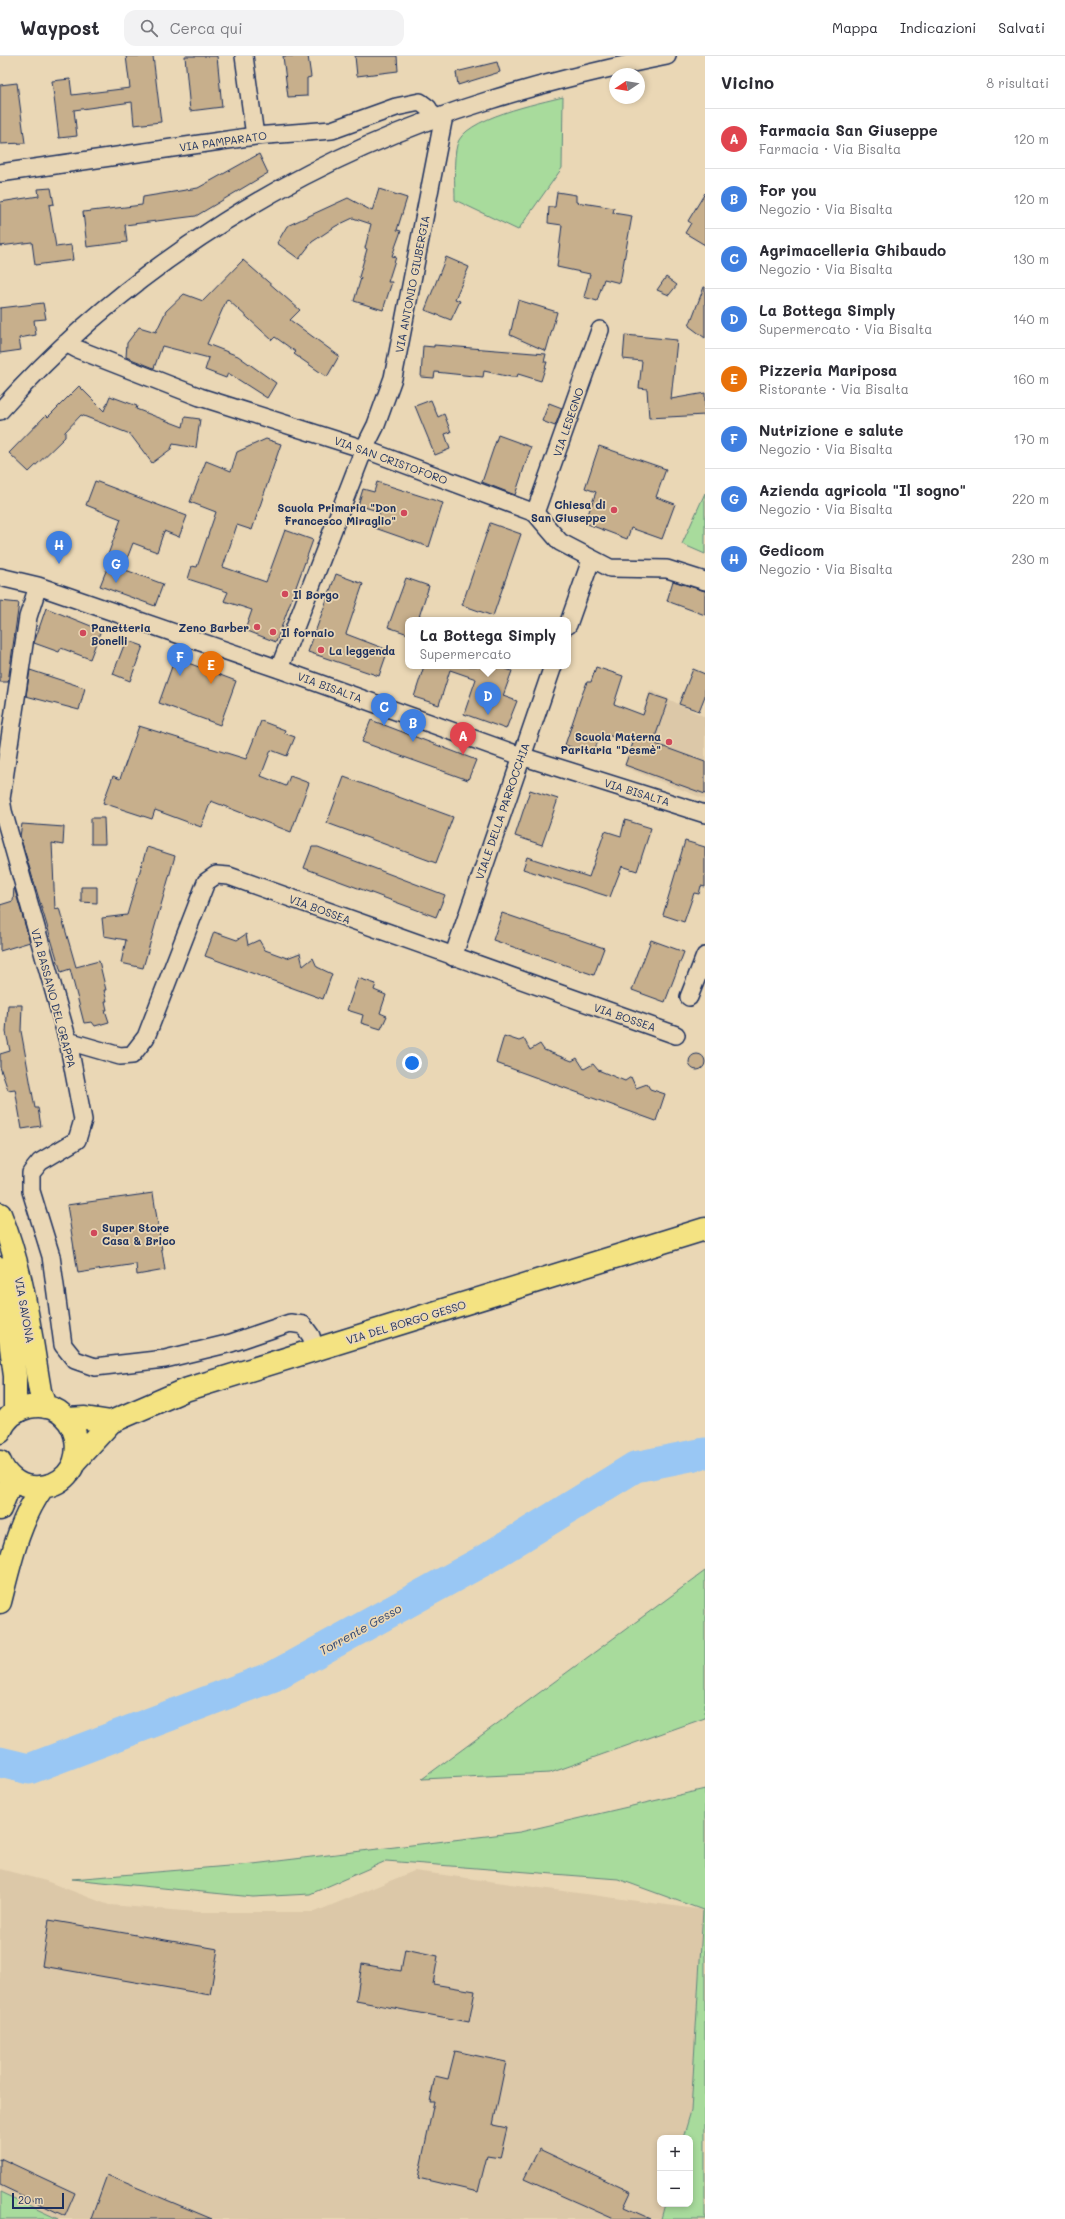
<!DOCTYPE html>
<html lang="it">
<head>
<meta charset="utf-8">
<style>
	:root { --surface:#fff; --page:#f2f2f3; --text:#2b2b33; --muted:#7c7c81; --line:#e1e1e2; --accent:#d1495b }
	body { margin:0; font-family:Mali,sans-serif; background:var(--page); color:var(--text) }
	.controls { position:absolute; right:12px; bottom:12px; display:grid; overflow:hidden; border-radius:8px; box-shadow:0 2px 6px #0003 }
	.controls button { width:36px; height:36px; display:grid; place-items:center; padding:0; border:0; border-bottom:1px solid var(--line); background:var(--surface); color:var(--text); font:20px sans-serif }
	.compass { position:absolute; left:609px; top:12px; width:36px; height:36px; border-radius:50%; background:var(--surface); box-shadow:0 2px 6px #0003; rotate:258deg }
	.scale { position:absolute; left:12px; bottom:10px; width:52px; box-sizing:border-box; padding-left:4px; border:2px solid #1b2f5e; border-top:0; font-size:11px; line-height:14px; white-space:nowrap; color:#1b2f5e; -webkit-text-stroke:3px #ead7b5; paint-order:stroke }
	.you { position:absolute; left:412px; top:1007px; width:14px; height:14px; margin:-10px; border:3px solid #fff; border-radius:50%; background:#1a73e8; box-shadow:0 0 0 6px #1a73e833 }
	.badge { display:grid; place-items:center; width:26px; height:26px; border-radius:50%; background:var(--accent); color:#fff; font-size:13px; font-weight:700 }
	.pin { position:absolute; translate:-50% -33px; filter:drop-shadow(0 1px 2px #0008) }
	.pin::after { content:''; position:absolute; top:21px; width:14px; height:12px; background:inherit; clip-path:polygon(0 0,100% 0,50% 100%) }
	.popup { position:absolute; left:405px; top:561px; width:166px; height:52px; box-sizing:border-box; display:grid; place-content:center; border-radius:8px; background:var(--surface); filter:drop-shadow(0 1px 3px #0005); font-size:13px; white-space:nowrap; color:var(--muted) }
	.popup b { font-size:15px; color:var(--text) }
	.popup::after { content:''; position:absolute; left:50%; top:100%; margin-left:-8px; border:8px solid transparent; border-top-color:var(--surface) }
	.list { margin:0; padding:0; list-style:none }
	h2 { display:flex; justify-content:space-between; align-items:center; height:52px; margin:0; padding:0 16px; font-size:17px }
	h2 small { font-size:13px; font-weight:400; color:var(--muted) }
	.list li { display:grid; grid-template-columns:26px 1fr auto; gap:12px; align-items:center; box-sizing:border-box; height:60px; padding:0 16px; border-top:1px solid var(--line) }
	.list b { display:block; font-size:15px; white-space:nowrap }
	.list p { margin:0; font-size:13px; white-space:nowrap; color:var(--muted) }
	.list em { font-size:13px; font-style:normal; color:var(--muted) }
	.icon { flex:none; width:22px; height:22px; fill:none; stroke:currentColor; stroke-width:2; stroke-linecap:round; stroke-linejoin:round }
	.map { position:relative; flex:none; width:705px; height:2163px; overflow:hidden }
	header { display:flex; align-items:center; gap:24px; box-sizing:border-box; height:56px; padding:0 20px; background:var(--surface); border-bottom:1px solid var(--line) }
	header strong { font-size:19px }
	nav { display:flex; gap:22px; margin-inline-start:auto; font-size:14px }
	.search { width:280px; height:36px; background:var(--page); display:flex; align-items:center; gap:10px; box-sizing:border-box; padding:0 14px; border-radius:12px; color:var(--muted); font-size:15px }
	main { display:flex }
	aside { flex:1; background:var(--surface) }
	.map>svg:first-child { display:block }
	.built { fill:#dcc8a8 }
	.green { fill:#a8db9c; stroke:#62857d }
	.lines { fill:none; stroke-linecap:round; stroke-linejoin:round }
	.river { stroke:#99c7f4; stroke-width:31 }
	.building { fill:#c7af8c; stroke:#1b2f5e }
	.minor-casing { stroke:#1b2f5e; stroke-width:20 }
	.major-casing { stroke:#1b2f5e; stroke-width:25 }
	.minor { stroke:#ead7b5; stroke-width:17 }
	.major { stroke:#f4e382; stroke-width:22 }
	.poi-dot { fill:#d1495b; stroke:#ead7b5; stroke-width:1.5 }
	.labels { text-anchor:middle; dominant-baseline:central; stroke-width:3.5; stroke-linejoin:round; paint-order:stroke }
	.street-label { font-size:11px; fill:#1b2f5e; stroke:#ead7b5 }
	.poi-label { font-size:11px; font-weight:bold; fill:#1b2f5e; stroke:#ead7b5; text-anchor:start }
	.water-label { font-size:12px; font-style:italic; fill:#2e4674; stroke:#ead7b5 }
</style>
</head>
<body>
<header>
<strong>Waypost</strong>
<div class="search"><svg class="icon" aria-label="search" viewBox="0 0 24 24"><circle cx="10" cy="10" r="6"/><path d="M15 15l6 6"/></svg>Cerca qui</div>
<nav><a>Mappa</a><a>Indicazioni</a><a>Salvati</a></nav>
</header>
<main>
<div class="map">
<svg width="705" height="2163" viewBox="0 0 705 2163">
	<rect width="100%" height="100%" fill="#ead7b5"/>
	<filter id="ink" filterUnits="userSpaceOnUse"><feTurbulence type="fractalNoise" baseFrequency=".025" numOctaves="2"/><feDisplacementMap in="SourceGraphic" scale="8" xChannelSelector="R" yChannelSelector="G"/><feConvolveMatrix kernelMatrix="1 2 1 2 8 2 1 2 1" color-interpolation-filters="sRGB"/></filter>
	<g filter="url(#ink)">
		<!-- built -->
		<path class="built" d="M650,634L705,661V743L624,711Z
			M0,1813L46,1825L109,1849L197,1856H315L414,1815L704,1854L691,2055L683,2082H660V2148H665L661,2163H58L0,2136Z"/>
		<!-- green -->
		<path class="green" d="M563,41L562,112L518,174L455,144C455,128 453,104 457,89C463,62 540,47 563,41Z
			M705,437V498L682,488Z
			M705,1515V1662L550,1717L422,1723Z
			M705,1733V2163H661L665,2148H690V2082H683L691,2055L703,1854L618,1823L386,1805L310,1838L253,1841L72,1823L253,1808L520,1776Z
			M0,2136L58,2163H0Z"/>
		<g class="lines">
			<!-- river -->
			<path class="river" d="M0,1706L29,1713L274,1620L481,1506L635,1411L705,1397"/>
		</g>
		<!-- building -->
		<path class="building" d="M126,0H153L161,66L134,69L132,46L74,54L77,80L59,82L52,25L70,23L72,39L130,32Z
			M185,0H217L222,51L190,55Z
			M283,0H308L311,21L307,22V40L288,41Z
			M355,0H397L398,15L357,20Z
			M497,6L500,16L458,29L456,16Z
			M17,27L25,87L0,88V29Z
			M259,98L268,117L196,160L125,169L127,186L87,191L83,156L142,149L143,141L198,132Z
			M51,132L54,148L49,149L56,191L71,189L73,204L35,209L32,186L0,190V146L39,140L38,133Z
			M379,133L407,142L397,174L401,175L392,200L396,201L388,226H392L383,254L354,245L361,222L359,221L367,193L365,192L371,168L353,162L336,170L312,186L299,203L277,187L287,170L348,142L372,155Z
			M557,136L576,139V146L614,152L613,157L632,160L620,227L604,223L597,245L584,241L590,218L557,211L562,169L548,167L549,151H555Z
			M705,137V189L685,177L691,167L688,165Z
			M446,201L469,211L455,243L460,245L451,264L425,254Z
			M243,204L300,254L290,264L339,300L327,321L294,298L296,296L275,281L272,284L227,243L207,288L238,300L276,327L267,342L228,317L226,322L205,314L209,302L162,290L154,312L126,301L127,287L139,271L156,276L166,255L184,238L203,245Z
			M666,221L677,229L669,239L657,234Z
			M704,231H705V282L689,270Z
			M518,244L557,256L546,295L510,279Z
			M43,247L46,263L34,264L36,279L19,282L21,294L0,297V252Z
			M625,279L677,284L671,343L705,337V359L649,362L647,333L639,332L642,305L623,303Z
			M434,289L546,298L544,306H547L541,325L518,318L517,321H511L484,315L483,321L435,316L434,322L421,321L423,290L434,291Z
			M79,330L104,355L110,340L137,350L136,353L183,371L185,361L200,363L196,392L173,388L171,393L152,407L130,378L81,359L65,376V381L29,416L9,397L46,359L48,361Z
			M431,344L438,361L444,358L451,376L445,378L450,393L435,399L415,350Z
			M549,347L562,352L555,370L542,365Z
			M498,379L531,391L515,439L482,426Z
			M266,383L281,388L269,423L252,474L237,469L223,511L266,526L285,474L313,484L276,586L245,574L252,554L224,545L228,536L188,523L192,510L197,511L216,456L190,446L206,405L231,415L237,396Z
			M599,390L666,413L656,441L675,448L662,483L631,472L627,483L585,467L596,436L585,432Z
			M95,425L187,460L179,481L164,475L157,496L133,487L123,513L163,528L155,550L100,530L110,505L106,504L121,463L86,449Z
			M377,426L443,447L429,491L375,472L380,456L358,449L363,433L374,436Z
			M490,467L521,478L493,560L462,549Z
			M336,518L363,528L346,578L388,594L379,620L308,596Z
			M406,522L429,530L418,564H408V578L388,571Z
			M673,525L705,535V559L667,545Z
			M0,545L19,547L8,626H0Z
			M46,552L101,574L90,603L61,592L59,596L34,587Z
			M126,584L143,590L130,625L113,618Z
			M175,602L236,625L220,669L159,647Z
			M424,610H497L512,615L503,640L517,645L506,673L464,658L476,623L450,614L439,649L414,641Z
			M596,611L623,620L614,648L643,659L650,638L668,644L653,687L705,706V738L625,709L633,687L601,677L593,698L565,689L580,644L587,626H591Z
			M693,613L705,618V640L699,655L679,648Z
			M30,614L85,632L79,654L26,640Z
			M371,664L476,704L468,724L362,686Z
			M261,665L285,674L284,677L295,681L287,700L271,694L261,720L286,730L290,720L309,727L291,776L211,745L201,771L155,754L152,763L103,747L113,720L120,723L139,670L246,703Z
			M344,721L453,761L436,807L327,767Z
			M530,734L558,743L542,789L515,780Z
			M91,762H104L105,788H91Z
			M625,764L651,772L637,815L622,810L610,841L523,813L527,801L589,821L605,775L621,780Z
			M22,768L64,771L63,789L52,787L55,853L59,852L76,911L99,905L106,934H104L107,945H105L107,954H105L109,966L95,970L92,966L84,967L70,913L61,916L20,780Z
			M685,785L705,791V831L701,830L699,838L694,837L684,866L663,859Z
			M147,791L175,800L143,912L121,907L126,884L104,880L102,862L127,859Z
			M312,791H318L445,839L436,861L304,812Z
			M14,831L30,886L0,895V849L13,845Z
			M81,831H97V847L81,846Z
			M502,857L604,892L594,919L493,884Z
			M214,876L237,884L246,878L248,889L259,884L265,894L287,902L300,897L303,910L313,902L317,911L332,918L323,943L205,900Z
			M651,884L684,896L665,946L632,934Z
			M358,922L376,928L374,934L386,939L380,957L387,960L381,973L361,967L363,959L347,954Z
			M8,949H22L21,975L35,1052H38L41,1070L22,1073L15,1033L8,1034L0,1011V998L10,995L6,976Z
			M504,980L519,985L524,983L530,994L540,988L544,994L572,1005L577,1002L584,1013L593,1008L598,1014L625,1025L631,1021L636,1032L647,1028L650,1033L665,1038L656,1065L496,1007Z
			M689 1006a8 8 0 1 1 16 0a8 8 0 1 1-16 0Z
			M153,1137L165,1214L137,1219L136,1208L78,1217L67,1149Z
			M49,1864L218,1893L210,1939L42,1910Z
			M405,1893L438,1900L433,1928L475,1935L469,1966L356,1945L362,1908L401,1915Z
			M455,1995L506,2006L493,2069L507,2072L500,2102L487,2100L478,2136L418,2122L434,2046H430L435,2020L448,2023Z
			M539,2093L631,2136L624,2151L651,2163H614L524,2123Z
			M0,2102L75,2137L65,2160L0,2129Z
			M107,2119L212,2163H91Z"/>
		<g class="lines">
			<defs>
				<path id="minor" d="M244,0L255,80
					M0,117L255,80L332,74L396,51L420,46L428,52L434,63
					M66,287L77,293L200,341L364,393L535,457L560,486L610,512L667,513L705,525
					M0,355C129,209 304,101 490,44C548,26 607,12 667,0
					M535,457L600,274
					M0,521L38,530L279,613L521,700L705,758
					M38,530L28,561L1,743L3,755L68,985L83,1064L77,1084L40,1106L31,1117V1135L51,1200L63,1289L75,1304L95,1311L165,1303L231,1287L290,1267L303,1269L311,1280L315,1294
					M568,569L591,504
					M279,613L364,393L376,369L393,322L444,60
					M453,901L553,610
					M689,941L705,900
					M68,985L120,1000L132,999L146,981L206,826L216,819L229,820L676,979"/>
				<path id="major" d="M0,1158C23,1214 30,1276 40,1335L45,1351
					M0,1212L15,1320V1357
					M67,1363L85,1362L111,1366
					M0,1376C5,1363 15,1354 29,1351C88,1340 96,1435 32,1431C18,1430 5,1419 0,1406
					M76,1404L111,1366L185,1334L705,1173
					M0,1453L12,1423
					M0,1546C10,1507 19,1464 43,1431"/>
			</defs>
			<!-- minor casing -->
			<use href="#minor" class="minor-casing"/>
			<!-- major casing -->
			<use href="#major" class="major-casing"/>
			<!-- minor -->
			<use href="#minor" class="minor"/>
			<!-- major -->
			<use href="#major" class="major"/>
		</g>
	</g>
	<!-- markers -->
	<g class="poi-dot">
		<circle cx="614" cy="454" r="4"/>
		<circle cx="404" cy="457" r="4"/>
		<circle cx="285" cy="538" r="4"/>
		<circle cx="257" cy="571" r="4"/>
		<circle cx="273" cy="576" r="4"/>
		<circle cx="83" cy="577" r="4"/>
		<circle cx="321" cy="594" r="4"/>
		<circle cx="669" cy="686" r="4"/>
		<circle cx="94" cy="1177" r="4"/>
	</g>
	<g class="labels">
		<!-- street labels -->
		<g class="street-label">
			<text transform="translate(223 85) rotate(-8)">VIA PAMPARATO</text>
			<text transform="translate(412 228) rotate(-79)">VIA ANTONIO GIUBERGIA</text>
			<text transform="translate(568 366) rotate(-71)">VIA LESEGNO</text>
			<text transform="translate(391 404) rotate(20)">VIA SAN CRISTOFORO</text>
			<text transform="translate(330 631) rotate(20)">VIA BISALTA</text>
			<text transform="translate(637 736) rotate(17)">VIA BISALTA</text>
			<text transform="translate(502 755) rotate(-71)">VIALE DELLA PARROCCHIA</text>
			<text transform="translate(320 853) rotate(20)">VIA BOSSEA</text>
			<text transform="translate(54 942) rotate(75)">VIA BASSANO DEL GRAPPA</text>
			<text transform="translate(625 961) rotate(19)">VIA BOSSEA</text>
			<text transform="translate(25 1254) rotate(80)">VIA SAVONA</text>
			<text transform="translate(406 1266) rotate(-17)">VIA DEL BORGO GESSO</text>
		</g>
		<!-- poi labels -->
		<g class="poi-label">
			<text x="606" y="448" text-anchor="end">Chiesa di<tspan x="606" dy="13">San Giuseppe</tspan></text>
			<text x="396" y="451" text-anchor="end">Scuola Primaria "Don<tspan x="396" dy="13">Francesco Miraglio"</tspan></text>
			<text x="293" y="538">Il Borgo</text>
			<text x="91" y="571">Panetteria<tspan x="91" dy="13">Bonelli</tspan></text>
			<text x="249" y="571" text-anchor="end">Zeno Barber</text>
			<text x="281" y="576">Il fornaio</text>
			<text x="329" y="594">La leggenda</text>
			<text x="661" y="680" text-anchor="end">Scuola Materna<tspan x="661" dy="13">Paritaria "Desmè"</tspan></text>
			<text x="102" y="1171">Super Store<tspan x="102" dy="13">Casa &amp; Brico</tspan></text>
		</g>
		<!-- water labels -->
		<g class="water-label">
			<text transform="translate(360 1573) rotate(-29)">Torrente Gesso</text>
		</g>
	</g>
</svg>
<div class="controls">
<button>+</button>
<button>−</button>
</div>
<svg class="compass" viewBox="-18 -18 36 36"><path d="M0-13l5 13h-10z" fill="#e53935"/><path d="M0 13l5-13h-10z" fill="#7c7c81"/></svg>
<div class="scale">20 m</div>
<div class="you"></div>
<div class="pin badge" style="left:463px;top:699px;background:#e0444e">A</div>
<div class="pin badge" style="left:413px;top:686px;background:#3f7fe0">B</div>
<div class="pin badge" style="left:384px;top:670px;background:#3f7fe0">C</div>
<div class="pin badge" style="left:488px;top:659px;background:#3f7fe0">D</div>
<div class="popup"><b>La Bottega Simply</b>Supermercato</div>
<div class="pin badge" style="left:211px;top:628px;background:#e8710a">E</div>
<div class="pin badge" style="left:180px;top:620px;background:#3f7fe0">F</div>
<div class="pin badge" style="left:116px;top:527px;background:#3f7fe0">G</div>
<div class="pin badge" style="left:59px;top:508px;background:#3f7fe0">H</div>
</div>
<aside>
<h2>Vicino<small>8 risultati</small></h2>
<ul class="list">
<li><span class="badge" style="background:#e0444e">A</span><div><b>Farmacia San Giuseppe</b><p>Farmacia · Via Bisalta</p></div><em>120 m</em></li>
<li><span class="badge" style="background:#3f7fe0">B</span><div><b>For you</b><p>Negozio · Via Bisalta</p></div><em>120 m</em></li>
<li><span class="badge" style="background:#3f7fe0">C</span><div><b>Agrimacelleria Ghibaudo</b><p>Negozio · Via Bisalta</p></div><em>130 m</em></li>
<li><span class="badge" style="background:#3f7fe0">D</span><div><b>La Bottega Simply</b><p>Supermercato · Via Bisalta</p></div><em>140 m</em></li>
<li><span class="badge" style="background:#e8710a">E</span><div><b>Pizzeria Mariposa</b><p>Ristorante · Via Bisalta</p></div><em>160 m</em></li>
<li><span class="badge" style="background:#3f7fe0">F</span><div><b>Nutrizione e salute</b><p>Negozio · Via Bisalta</p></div><em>170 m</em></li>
<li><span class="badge" style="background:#3f7fe0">G</span><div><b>Azienda agricola &quot;Il sogno&quot;</b><p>Negozio · Via Bisalta</p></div><em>220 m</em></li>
<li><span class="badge" style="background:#3f7fe0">H</span><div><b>Gedicom</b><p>Negozio · Via Bisalta</p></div><em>230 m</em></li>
</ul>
</aside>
</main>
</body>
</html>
